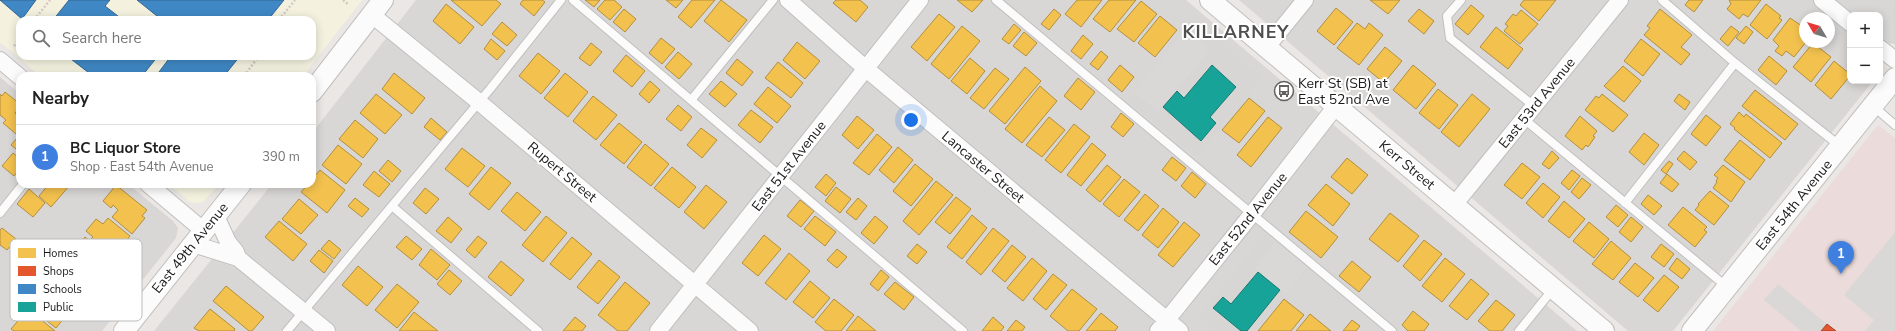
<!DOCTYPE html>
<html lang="en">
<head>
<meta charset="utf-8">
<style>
	:root { --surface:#fff; --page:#f6f6f6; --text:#222; --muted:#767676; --line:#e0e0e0; --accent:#1a73e8 }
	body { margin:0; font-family:"Nunito Sans",sans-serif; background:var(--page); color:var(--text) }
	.controls { position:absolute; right:12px; top:12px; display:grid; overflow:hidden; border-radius:8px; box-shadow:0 2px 10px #0003 }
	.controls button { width:36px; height:36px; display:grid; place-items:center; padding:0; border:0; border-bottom:1px solid var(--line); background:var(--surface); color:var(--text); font:20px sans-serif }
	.compass { position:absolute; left:1799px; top:12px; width:36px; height:36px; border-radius:50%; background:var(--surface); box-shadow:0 2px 10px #0003; rotate:308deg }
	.you { position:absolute; left:911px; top:120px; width:14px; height:14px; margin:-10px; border:3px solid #fff; border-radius:50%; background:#1a73e8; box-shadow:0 0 0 6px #1a73e833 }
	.badge { display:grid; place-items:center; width:26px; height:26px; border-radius:50%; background:var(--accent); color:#fff; font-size:13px; font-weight:700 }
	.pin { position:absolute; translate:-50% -33px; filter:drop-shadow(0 1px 2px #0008) }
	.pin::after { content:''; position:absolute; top:21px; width:14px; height:12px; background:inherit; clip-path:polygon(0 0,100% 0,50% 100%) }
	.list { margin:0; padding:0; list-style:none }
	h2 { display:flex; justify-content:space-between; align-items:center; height:52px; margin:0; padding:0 16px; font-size:17px }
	h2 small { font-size:13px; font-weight:400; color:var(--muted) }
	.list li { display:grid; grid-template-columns:26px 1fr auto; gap:12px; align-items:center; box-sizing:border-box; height:64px; padding:0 16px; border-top:1px solid var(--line) }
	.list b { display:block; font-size:15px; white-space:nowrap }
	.list p { margin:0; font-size:13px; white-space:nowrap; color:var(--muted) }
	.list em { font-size:13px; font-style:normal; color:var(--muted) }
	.icon { flex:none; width:22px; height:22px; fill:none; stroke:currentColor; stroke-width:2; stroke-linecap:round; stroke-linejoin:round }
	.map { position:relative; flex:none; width:1895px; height:331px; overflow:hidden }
	.search { position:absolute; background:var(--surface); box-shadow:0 2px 10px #0003; left:16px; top:16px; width:300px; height:44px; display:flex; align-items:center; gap:10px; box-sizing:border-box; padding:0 14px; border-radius:12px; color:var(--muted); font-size:15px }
	.panel { position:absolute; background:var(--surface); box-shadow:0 2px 10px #0003; left:16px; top:72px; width:300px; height:116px; border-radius:12px }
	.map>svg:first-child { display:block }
	.residential { fill:#d9d7d6; fill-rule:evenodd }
	.commercial { fill:#ebdbda }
	.education { fill:#f4f2df; fill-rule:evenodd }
	.religious { fill:#d8d6d5 }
	.parking { fill:#dad8d7 }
	.homes { fill:#f2c14e; stroke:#b28f3f }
	.shops { fill:#e4572e; stroke:#a84528 }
	.schools { fill:#3f88c5; stroke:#346792 }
	.public { fill:#17a398; stroke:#187a72 }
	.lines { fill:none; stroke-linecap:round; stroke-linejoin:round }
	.service-casing { stroke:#c1bfbe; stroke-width:10 }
	.minor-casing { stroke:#c1bfbe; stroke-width:18 }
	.tertiary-casing { stroke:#c1bfbe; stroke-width:22 }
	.path { stroke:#d4c7c6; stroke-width:2.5; stroke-dasharray:2 2; stroke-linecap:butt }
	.service { stroke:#fcfbfb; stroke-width:8 }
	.minor { stroke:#fcfbfb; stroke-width:16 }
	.tertiary { stroke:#fcfbfb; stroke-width:20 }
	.labels { text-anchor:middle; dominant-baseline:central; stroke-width:4; stroke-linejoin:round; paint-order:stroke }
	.poi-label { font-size:14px; fill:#1b1b1b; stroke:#fff; text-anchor:start }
	.street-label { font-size:14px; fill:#1b1b1b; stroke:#fff }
	.district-label { font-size:18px; font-weight:bold; letter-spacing:1px; fill:#4e4e4e; stroke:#fff }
	.key { fill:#fff; stroke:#bbb; stroke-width:1 }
	.key-label { font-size:11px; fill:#1b1b1b }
</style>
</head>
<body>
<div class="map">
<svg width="1895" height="331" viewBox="0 0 1895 331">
	<rect width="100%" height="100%" fill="#eae7e4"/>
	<!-- residential -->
	<path class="residential" d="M416,0H1186L1577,331H154L272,184H312V133Z
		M1239,0H1895V44L1888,43L1880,53V15H1850V81H1873L1673,331H1628ZM1805,18H1829V42H1805Z
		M0,77L20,94V184H128L173,221L178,228L176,238L102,331H0Z"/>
	<!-- commercial -->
	<path class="commercial" d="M1878,125L1895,138V331H1713Z"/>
	<!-- education -->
	<path class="education" d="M0,0H362L303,76H40L0,42ZM20,20H312V56H20Z
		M169,184H219L203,202L197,203L190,202Z"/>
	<!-- religious -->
	<path class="religious" d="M1191,17L1263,78L1197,157L1127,100Z
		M1265,234L1309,268L1257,331H1216L1199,317Z"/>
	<!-- parking -->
	<path class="parking" d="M1185,30L1209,50L1158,112L1134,92Z
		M1895,232V331H1865L1874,320L1844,295Z
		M1275,242L1307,267L1286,294L1254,269Z
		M1778,284L1827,324L1821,331H1801L1764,300Z"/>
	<!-- homes -->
	<path class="homes" d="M451,0H496L501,4L482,26Z
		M523,0H542L545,2L534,16L520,4Z
		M585,0H600L594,7Z
		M605,0H614L622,7L610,20L597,9Z
		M666,0H683L676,8Z
		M692,0H715L691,28L678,17Z
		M721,0L747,20L729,42L704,21Z
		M836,0H860L868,7L856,22L833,3Z
		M957,0H983L972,12Z
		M1077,0H1102L1081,27L1065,14Z
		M1109,0H1136L1110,32L1093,19Z
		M1370,0H1400L1388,14Z
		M1524,0H1556L1539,21L1520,5Z
		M1689,0H1703L1694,12L1685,5Z
		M1729,0H1761L1748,17L1743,14L1739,19L1727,9L1731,4Z
		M1141,1L1157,14L1134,42L1117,29Z
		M446,4L474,27L460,44L433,21Z
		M1766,4L1781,16L1779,18L1782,20L1767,39L1750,25Z
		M1471,5L1484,16L1468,35L1455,24Z
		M1336,8L1353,22L1334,45L1317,31Z
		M624,9L636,19L625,32L613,22Z
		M1054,9L1061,15L1049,30L1041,24Z
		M1419,9L1434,21L1424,34L1408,21Z
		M1660,9L1692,35L1681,47L1690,54L1681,65L1644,35L1650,28L1647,26Z
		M1521,10L1538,24L1520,44L1504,31L1508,26L1505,24L1513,14L1516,16Z
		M939,14L955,27L927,61L911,47Z
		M1160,16L1177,30L1155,57L1138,43Z
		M1790,18L1805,28V42H1806L1794,57L1786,51L1782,56L1775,51L1779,46L1773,40Z
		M502,22L517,35L507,46L492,34Z
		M1357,23L1365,29L1369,23L1383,35L1359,65L1337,48Z
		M1014,24L1021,30L1009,44L1002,39Z
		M962,26L980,41L949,79L931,64Z
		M1731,26L1739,32L1728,46L1720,39Z
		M1746,26L1753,32L1744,44L1736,38Z
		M1496,27L1523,49L1508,69L1480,47Z
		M1024,32L1037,43L1026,56L1013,46Z
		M1083,35L1093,44L1081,59L1071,51Z
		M661,38L675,49L662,64L649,53Z
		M491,39L505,51L497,60L484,49Z
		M1641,39L1660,54L1643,76L1624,61Z
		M797,42L820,61L805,79L783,60Z
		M591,43L602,52L590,66L579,58Z
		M1813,43L1831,57L1811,82L1793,67Z
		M1385,47L1402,61L1384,83L1367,69Z
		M1101,51L1108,57L1098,70L1090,64Z
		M678,52L692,64L679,79L665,67Z
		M538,53L560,71L541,94L519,76Z
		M626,55L645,71L632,87L613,71Z
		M1769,56L1787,71L1776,85L1758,70Z
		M970,58L985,71L967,94L951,81Z
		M737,59L753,72L742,86L726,73Z
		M1834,61L1850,74V76L1831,99L1815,85Z
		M778,62L803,83L791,98L765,78Z
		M1120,65L1134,77L1122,92L1108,80Z
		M1413,65L1436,84L1416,109L1393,90Z
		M1623,66L1641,81L1624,102L1604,86Z
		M1025,67L1041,81L1005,124L989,111Z
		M995,68L1009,79L984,109L970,98Z
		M394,73L425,98L412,114L382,89Z
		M565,73L588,92L568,117L544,98Z
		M1078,78L1095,92L1081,110L1064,96Z
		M650,81L660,90L649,103L639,94Z
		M721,81L737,94L725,107L709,94Z
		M1040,86L1057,101L1022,143L1005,129Z
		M768,87L791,106L777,123L754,104Z
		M1438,89L1458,105L1439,129L1419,113Z
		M1755,90L1798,124L1785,140L1742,106Z
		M5,92L20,104V107L15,113L20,118V129L16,134L3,123L6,120L0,115V94L2,96Z
		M376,94L402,115L385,134L360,113Z
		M1472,94L1490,109L1459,147L1441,132Z
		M1602,94L1628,115L1613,132L1585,110L1596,96L1599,98Z
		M1679,94L1690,102L1685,110L1674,101Z
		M593,96L617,115L596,140L573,121Z
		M1249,98L1265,111L1239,143L1222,130Z
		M678,105L692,117L681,131L666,119Z
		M751,110L773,127L760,143L738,125Z
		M1739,112L1744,117L1746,114L1782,143L1770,158L1734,129L1735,128L1730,124Z
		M1121,113L1134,124L1123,137L1111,127Z
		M1706,115L1721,127L1706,146L1691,134Z
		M857,116L874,130L858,149L842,135Z
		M1580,116L1597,131L1593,136L1595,137L1588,147L1586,145L1582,150L1565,136Z
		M1049,117L1065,130L1042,157L1026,145Z
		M1268,117L1282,128L1251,167L1237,155Z
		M431,118L447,132L440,140L424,127Z
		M355,120L378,139L363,158L339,139Z
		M619,123L642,142L624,164L600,145Z
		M1074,124L1090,137L1061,173L1045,160Z
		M701,128L717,140L702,158L687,145Z
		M1644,133L1659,145L1644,165L1629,152Z
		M877,134L892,147L869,175L853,163Z
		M16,139L20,144L16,149L11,145Z
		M1740,140L1765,160L1750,180L1724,160Z
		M1092,143L1106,155L1081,186L1067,175Z
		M645,144L669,164L651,186L627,167Z
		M338,145L362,164L346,184L322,165Z
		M898,147L913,160L894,183L879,170Z
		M462,148L485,166L468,187L445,169Z
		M1552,151L1559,158L1549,169L1542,164Z
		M1684,151L1697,162L1690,170L1677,159Z
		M13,153L20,159V169L14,176L2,166Z
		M1172,157L1186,168L1176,181L1162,170Z
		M1347,158L1368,175L1352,194L1331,177Z
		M388,160L401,171L392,182L379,171Z
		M1669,161L1673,164L1666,174L1661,170Z
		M1522,163L1540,177L1522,199L1504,185Z
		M915,164L933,179L911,206L893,191Z
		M1107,165L1121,177L1100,202L1086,190Z
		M1723,165L1745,182L1731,202L1713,188L1717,182L1716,181L1718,178L1714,175Z
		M491,167L511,183L489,210L469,194Z
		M672,167L696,187L679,208L654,188Z
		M320,170L345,190L327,213L301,192L308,184H312V179Z
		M1572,170L1580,176L1569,190L1561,183Z
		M374,171L390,184L379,197L363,185Z
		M1192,172L1206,184L1195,198L1181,186Z
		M826,174L836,183L826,196L815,187Z
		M1667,174L1679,184L1672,192L1660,183Z
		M1582,178L1591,185L1579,199L1571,192Z
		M1124,179L1140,192L1119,217L1103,204Z
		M936,181L953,195L919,235L903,221Z
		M1543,183L1560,197L1543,218L1526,203Z
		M49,184H69L70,185L51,207L39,196Z
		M1326,184L1350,204L1333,226L1308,205Z
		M116,185L147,210L142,216L145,218L132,234L112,217L118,210L113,205L111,208L103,201Z
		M706,185L727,202L704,229L684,212Z
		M836,187L851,199L840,213L825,201Z
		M425,188L439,199L426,214L413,203Z
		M29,189L45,203L33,217L17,204Z
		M1710,191L1729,206L1714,225L1695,210L1699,205L1698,204Z
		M517,192L541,212L525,231L501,211Z
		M1145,194L1159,206L1138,231L1124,220Z
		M1648,195L1662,206L1654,215L1641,204Z
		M956,197L971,209L950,234L935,222Z
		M355,198L369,209L362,217L348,206Z
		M858,198L867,206L856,220L846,212Z
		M299,199L318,215L301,234L282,219Z
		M800,200L814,211L801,227L787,216Z
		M1564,201L1585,219L1569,238L1548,221Z
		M1616,205L1628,215L1618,227L1606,217Z
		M1683,207L1707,227L1704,230L1707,232L1695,247L1668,225Z
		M1163,208L1179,222L1158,248L1142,235Z
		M1306,211L1338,237L1321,258L1289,232Z
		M1390,213L1419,236L1398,262L1369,239Z
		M972,215L987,228L962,259L947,247Z
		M546,216L567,233L543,262L522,245Z
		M815,216L836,232L825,246L804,229Z
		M875,216L888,227L874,244L861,233Z
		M448,217L462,229L451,243L436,231Z
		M1631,217L1643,227L1631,242L1619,232Z
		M108,218L130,236L114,257L91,239L93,237L86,231L96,219L103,224Z
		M279,221L307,244L293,261L265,237Z
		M1184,222L1200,235L1173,267L1158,255Z
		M1589,222L1609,239L1594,258L1573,241Z
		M2,228L16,239L7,250L0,245V230Z
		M993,228L1009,241L981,275L966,262Z
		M764,235L781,249L758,276L742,263Z
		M406,236L422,249L412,260L396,247Z
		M478,236L487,243L475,258L466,250Z
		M85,237L113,260L96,280L66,256L76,244L78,245Z
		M572,237L592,254L570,280L550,264Z
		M329,240L341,250L334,259L321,249Z
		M1424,240L1442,254L1420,281L1403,266Z
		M1611,241L1631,258L1613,280L1592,264Z
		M917,244L927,252L917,264L907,256Z
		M1661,244L1674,254L1664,267L1651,257Z
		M1012,245L1026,257L1005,282L992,271Z
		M431,249L450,265L437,280L419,265Z
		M837,249L847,257L837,268L827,260Z
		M319,250L333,261L324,273L310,261Z
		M789,253L810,271L786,300L765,283Z
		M1032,258L1047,271L1023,301L1007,288Z
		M1445,258L1465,274L1442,302L1422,286Z
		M1677,258L1690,269L1682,279L1669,269Z
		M599,260L620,277L598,304L577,287Z
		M501,261L524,280L511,296L488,277Z
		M1352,261L1371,277L1359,292L1339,276Z
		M1635,263L1654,278L1638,297L1619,282Z
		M358,266L383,287L367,306L342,285Z
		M449,270L462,281L450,295L437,284Z
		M881,270L889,277L878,291L870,284Z
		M1053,274L1067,285L1046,310L1033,299Z
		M1664,275L1679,287L1658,312L1643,300Z
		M1471,279L1489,294L1467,320L1449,306Z
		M810,281L830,298L813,318L793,302Z
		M625,282L650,303L627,331H618L598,315Z
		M895,282L914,297L904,310L884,294Z
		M397,284L419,302L397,328L375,310Z
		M226,286L264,317L252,331H249L213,301Z
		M1072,289L1097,309L1079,331H1068L1050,316Z
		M55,293L73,307L56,328L38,314Z
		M834,299L854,315L841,331H826L815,322Z
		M1284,299L1304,315L1291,331H1258Z
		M1496,300L1515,315L1502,331H1490L1478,321Z
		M28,309L55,331H14L11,329Z
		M210,309L235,329L234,331H199L194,328Z
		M1413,311L1429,324L1424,331H1408L1402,325Z
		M414,312L438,331H399Z
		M1101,313L1118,327L1115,331H1086Z
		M1310,314L1331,331H1296Z
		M858,316L876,331H846Z
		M575,317L586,326L582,331H563Z
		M993,317L1004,327L1001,331H982Z
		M1016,320L1025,327L1022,331H1007Z
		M1352,320L1360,326L1356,331H1343Z"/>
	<!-- shops -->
	<path class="shops" d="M1827,324L1836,331H1821Z"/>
	<!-- schools -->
	<path class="schools" d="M0,0H36L22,19Z
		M69,0H110L105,6L123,20H53Z
		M137,0H284L268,20H162Z
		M67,56H158L142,76H93Z
		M171,56H240L224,76H156Z"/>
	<!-- public -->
	<path class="public" d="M1212,65L1236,87L1210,117L1216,123L1201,141L1163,107L1177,91L1184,98Z
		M1258,272L1280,290L1247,331H1241L1213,308L1223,297L1231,304Z"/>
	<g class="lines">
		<defs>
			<path id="service" d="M573,0L963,331
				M996,0L1392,331
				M1461,0L1447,16L1450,38L1534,106
				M1662,0L1735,63L1840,146
				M692,99L773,0
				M1873,106L1895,125
				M1524,119L1727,287
				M1625,203L1735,63
				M392,206L538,331
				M0,213L23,184
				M287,331L490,89L561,0
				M1519,331L1553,289"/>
			<path id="minor" d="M788,0L865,68L1180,331
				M1822,0L1850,23
				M372,15L479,102L750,331
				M1266,48L1305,0
				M1880,48L1895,60
				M0,60L20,77
				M148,184L204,231
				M1454,205L1620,0
				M216,216L228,242L236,252L238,258
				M193,244L238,258L327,331
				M658,331L920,0
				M1158,331L1252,214L1336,106"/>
			<path id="tertiary" d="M1210,0L1604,331
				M312,92L383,0
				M124,331L241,184
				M1692,331L1895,78"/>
		</defs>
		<!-- service casing -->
		<use href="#service" class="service-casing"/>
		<!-- minor casing -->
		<use href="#minor" class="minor-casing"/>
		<!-- tertiary casing -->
		<use href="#tertiary" class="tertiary-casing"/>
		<!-- path -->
		<path class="path" d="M343,0L349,5
			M34,20L50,0
			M279,20L295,0
			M14,46L20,38
			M244,76L259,56"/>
		<!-- service -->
		<use href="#service" class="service"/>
		<!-- minor -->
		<use href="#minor" class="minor"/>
		<!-- tertiary -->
		<use href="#tertiary" class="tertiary"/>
	</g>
	<!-- icons -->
	<defs>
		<symbol id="bus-ring" viewBox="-11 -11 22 22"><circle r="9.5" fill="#fff" stroke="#636261" stroke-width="1.5"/><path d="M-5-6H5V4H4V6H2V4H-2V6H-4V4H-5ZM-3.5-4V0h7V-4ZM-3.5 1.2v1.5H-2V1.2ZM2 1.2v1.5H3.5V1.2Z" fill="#636261"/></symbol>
	</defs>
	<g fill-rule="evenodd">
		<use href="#bus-ring" x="1273" y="80" width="22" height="22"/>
	</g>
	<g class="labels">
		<!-- poi labels -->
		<g class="poi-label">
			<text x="1298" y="83">Kerr St (SB) at<tspan x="1298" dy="16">East 52nd Ave</tspan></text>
		</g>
		<!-- street labels -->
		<g class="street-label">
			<text transform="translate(1537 103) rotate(-51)">East 53rd Avenue</text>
			<text transform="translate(1407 165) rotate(40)">Kerr Street</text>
			<text transform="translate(789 166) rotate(-52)">East 51st Avenue</text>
			<text transform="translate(983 167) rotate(40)">Lancaster Street</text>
			<text transform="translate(562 172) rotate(40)">Rupert Street</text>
			<text transform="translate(1794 205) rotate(-51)">East 54th Avenue</text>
			<text transform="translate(1248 219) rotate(-51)">East 52nd Avenue</text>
			<text transform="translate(190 248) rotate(-51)">East 49th Avenue</text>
		</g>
		<!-- district labels -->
		<g class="district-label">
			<text x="1236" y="32">KILLARNEY</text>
		</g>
	</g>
	<!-- legend -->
	<rect x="10" y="239" width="132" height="82" rx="6" class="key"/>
	<rect x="18" y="248" width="18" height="10" fill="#f2c14e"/>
	<rect x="18" y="266" width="18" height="10" fill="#e4572e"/>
	<rect x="18" y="284" width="18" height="10" fill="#3f88c5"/>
	<rect x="18" y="302" width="18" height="10" fill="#17a398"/>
	<g class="key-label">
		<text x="43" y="257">Homes</text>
		<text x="43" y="275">Shops</text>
		<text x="43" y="293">Schools</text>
		<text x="43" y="311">Public</text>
	</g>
</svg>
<div class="controls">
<button>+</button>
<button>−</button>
</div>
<svg class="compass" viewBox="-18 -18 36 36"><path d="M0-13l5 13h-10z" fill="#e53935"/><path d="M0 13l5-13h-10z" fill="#767676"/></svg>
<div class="you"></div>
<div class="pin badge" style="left:1841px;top:274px;background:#3f7fe0">1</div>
<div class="search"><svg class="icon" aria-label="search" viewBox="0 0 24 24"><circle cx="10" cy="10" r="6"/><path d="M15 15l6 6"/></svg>Search here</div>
<section class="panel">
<h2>Nearby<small></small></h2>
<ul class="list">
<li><span class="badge" style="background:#3f7fe0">1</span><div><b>BC Liquor Store</b><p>Shop · East 54th Avenue</p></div><em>390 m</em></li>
</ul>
</section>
</div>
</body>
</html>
